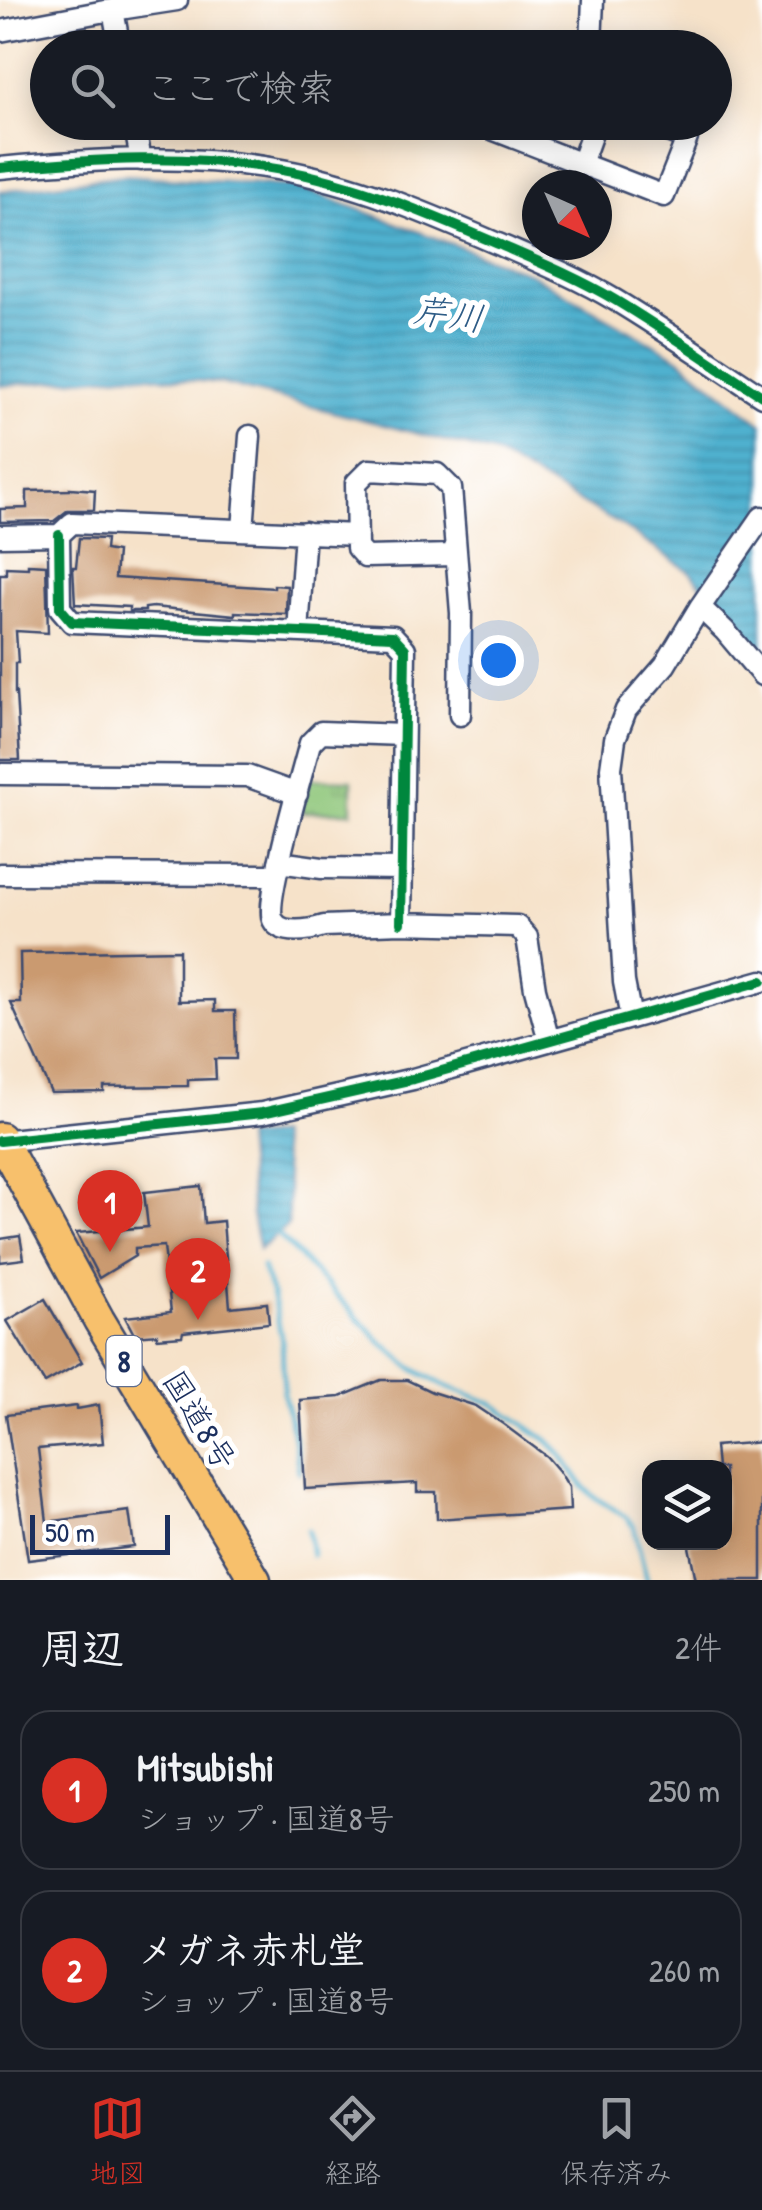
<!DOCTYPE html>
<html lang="ja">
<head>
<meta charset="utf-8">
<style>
	:root { --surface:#171b24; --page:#20242c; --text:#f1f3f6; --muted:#9ea1a6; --line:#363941; --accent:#d93025 }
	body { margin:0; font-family:"Patrick Hand","Klee One",sans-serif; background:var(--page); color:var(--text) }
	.controls { position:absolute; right:30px; bottom:30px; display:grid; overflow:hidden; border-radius:20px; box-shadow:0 5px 25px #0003 }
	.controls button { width:90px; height:90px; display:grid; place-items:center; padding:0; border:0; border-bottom:2px solid var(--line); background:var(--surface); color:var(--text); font:50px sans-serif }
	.compass { position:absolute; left:522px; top:170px; width:90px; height:90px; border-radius:50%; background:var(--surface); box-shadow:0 5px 25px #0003; rotate:135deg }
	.scale { position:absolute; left:30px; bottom:25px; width:140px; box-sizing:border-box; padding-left:10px; border:5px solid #1b2f5e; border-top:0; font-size:28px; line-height:35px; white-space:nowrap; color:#1b2f5e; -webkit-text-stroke:8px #fff; paint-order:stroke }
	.you { position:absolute; left:498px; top:660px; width:35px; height:35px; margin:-25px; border:8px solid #fff; border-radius:50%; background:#1a73e8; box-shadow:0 0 0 15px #1a73e833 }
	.badge { display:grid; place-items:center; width:65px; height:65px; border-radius:50%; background:var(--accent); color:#fff; font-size:32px; font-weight:700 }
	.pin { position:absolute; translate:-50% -82px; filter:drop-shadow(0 2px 5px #0008) }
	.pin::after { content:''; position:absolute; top:52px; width:35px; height:30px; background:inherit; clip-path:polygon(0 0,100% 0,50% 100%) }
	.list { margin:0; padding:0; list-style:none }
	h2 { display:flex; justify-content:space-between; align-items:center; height:130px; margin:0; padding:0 40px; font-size:42px }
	h2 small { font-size:32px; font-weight:400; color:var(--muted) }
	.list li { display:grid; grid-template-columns:65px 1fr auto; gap:30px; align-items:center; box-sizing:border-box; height:160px; margin:0 20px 20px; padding:0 20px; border:2px solid var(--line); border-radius:30px }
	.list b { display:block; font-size:38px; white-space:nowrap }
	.list p { margin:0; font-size:32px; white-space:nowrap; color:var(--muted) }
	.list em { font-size:32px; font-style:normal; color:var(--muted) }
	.icon { flex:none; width:55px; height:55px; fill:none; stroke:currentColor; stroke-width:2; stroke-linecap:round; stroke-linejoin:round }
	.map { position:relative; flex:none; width:762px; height:1580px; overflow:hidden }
	.search { position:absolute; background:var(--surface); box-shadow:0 5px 25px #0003; left:30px; right:30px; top:30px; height:110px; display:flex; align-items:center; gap:25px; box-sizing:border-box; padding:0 35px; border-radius:55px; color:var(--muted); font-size:38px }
	.sheet { height:490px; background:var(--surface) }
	nav { display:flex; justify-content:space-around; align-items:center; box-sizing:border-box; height:140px; border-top:2px solid var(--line); background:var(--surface); font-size:28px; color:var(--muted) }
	nav a { display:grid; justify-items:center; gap:5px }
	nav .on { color:var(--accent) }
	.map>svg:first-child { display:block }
	.park { fill:url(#park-tufts); stroke:#547a6c; stroke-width:2.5 }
	.water { fill:url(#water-rules); stroke:#367096; stroke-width:2.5 }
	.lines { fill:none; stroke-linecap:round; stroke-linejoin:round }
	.stream { stroke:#50b1cf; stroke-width:5 }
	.building { fill:#ca9a70 }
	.minor-casing { stroke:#3c4a6e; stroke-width:25 }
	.highway-casing { stroke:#3c4a6e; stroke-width:35 }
	.minor { stroke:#fff; stroke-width:20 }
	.highway { stroke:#f7c06c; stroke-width:30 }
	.cycleway-casing { stroke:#fff; stroke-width:16 }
	.cycleway { stroke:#00873e; stroke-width:10 }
	.labels { text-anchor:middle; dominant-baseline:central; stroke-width:10; stroke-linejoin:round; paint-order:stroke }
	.shield { fill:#fff; stroke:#5f6d8e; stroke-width:2.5 }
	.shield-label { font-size:30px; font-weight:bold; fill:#1b2f5e }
	.street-label { font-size:32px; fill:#1b2f5e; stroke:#fff }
	.water-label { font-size:35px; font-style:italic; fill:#2e5c86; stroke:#fff }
</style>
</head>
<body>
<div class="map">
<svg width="762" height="1580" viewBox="0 0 762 1580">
	<defs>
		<pattern id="park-tufts" width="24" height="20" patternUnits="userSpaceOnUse" patternTransform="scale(2.5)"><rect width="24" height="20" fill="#8ec679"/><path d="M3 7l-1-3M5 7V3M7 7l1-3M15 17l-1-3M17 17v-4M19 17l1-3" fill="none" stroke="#73a166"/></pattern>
		<pattern id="water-rules" width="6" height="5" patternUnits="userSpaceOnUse" patternTransform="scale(2.5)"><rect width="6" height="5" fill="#50b1cf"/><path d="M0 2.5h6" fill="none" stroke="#4290ab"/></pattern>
	</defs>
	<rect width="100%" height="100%" fill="#fff"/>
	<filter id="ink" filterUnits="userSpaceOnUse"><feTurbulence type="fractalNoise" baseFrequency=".01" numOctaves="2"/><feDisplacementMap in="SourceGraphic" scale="20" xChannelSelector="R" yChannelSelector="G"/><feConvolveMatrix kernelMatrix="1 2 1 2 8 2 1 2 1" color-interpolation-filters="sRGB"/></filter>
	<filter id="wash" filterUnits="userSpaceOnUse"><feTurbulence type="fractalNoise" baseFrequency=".0048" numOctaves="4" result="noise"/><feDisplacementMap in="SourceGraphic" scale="40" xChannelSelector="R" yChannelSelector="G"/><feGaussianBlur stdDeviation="2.25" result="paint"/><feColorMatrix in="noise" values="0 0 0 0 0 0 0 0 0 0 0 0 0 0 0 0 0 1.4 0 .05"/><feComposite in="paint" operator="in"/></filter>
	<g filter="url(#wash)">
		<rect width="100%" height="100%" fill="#f6e2c9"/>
		<!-- park -->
		<path class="park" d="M309,779L352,780V812H301Z"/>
		<!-- water -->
		<path class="water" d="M124,175L299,187L529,273L677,357L762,424V656L690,572L622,526L493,453L220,383L132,374L0,386V191Z
			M278,1135L288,1190V1225L259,1250L252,1215L245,1138Z"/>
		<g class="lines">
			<!-- stream -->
			<path class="stream" d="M278,1234L380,1341L412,1368L443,1385L492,1403L547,1440L561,1454L584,1487L594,1497L626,1517L634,1527L647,1580
				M262,1267L273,1297L282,1341L284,1395L294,1437L299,1472
				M308,1530L312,1555"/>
		</g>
		<g id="blocks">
			<!-- building -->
			<path class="building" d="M70,488L95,490L94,510H68L54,521L0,522V509L27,508V491L70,490Z
				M79,538L106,539L105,550L117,552L115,578L274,588V585L287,586L286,614L235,612V615L153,607L145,608V611H129V607L75,604L73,567H76Z
				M28,564L46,565L48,633L16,631L18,663H15V693H16L20,760H0V574H6V567L28,568Z
				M179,950V1001L215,1000V1011H235L236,1059H215L216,1079L188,1080V1086L104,1087V1092L51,1093L11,1003H21L20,953Z
				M201,1186L204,1223L223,1221L230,1307L267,1303L269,1323L183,1332L182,1336L157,1338V1334L135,1336L125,1317L171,1312L164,1246L135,1248V1256L99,1278L76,1233L148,1227L144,1192Z
				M20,1236L24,1259L0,1262V1239Z
				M45,1299L82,1362L45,1383L7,1321Z
				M381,1380H407L432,1392L476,1406L503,1424L546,1456L559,1471L569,1487L570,1510L437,1519L436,1492H417V1483L305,1489L300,1400L340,1397Z
				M99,1405L103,1443L38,1449L47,1522L129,1511L134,1547L28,1560L6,1415L77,1406V1409Z
				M762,1442V1580H696L688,1542H724V1468H717L715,1446Z"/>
		</g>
	</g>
	<g filter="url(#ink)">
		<use href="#blocks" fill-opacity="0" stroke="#3c4a6e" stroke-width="2.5"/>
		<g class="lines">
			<defs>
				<path id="minor" d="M113,10L120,48
					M0,31L100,12L177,0
					M591,44L593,0
					M533,45L608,44
					M134,122L141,160
					M474,122L664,196L687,138L641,122
					M581,164L596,122
					M0,168C93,159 189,153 282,170C357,183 428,214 498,244C537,261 578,278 615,300C665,330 713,364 762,396
					M243,530L250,436
					M59,535L60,608L72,622L393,636L405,649L401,923
					M0,536L59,535L72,523L357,535
					M455,555L365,557L357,548L356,483L369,470L437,474L451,488L461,613L460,715
					M700,607L725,631L762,675
					M298,632L305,532
					M403,735L321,732L310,743C303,770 264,902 273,920C281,936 311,930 324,926L401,923L517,926L527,937L535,989L549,1041
					M0,774L247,776L297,794
					M279,862L322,868L402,869
					M0,874L276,875
					M631,1018L624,982L611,768L615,739L626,710L665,665L700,607L762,517
					M0,1141L262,1113L413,1079L762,981"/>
				<path id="highway" d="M0,1138L99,1320L255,1580"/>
			</defs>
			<!-- minor casing -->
			<use href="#minor" class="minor-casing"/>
			<!-- highway casing -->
			<use href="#highway" class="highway-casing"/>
			<!-- minor -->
			<use href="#minor" class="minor"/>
			<!-- highway -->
			<use href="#highway" class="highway"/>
			<defs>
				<path id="cycleway" d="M0,168C93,159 189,153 282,170C357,183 428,214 498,244C537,261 578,278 615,300C665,330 713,364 762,396
					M59,535L60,608L72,622L393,636L405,649L401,923
					M0,1141L262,1113L413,1079L762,981"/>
			</defs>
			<!-- cycleway casing -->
			<use href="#cycleway" class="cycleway-casing"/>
			<!-- cycleway -->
			<use href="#cycleway" class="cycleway"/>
		</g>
	</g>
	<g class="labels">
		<!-- shield labels -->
		<rect class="shield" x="106.5" y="1336" width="35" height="50" rx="8"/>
		<g class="shield-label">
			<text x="124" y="1361">8</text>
		</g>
		<!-- street labels -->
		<g class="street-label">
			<text transform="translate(200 1420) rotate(59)">国道8号</text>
		</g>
		<!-- water labels -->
		<g class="water-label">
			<text transform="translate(449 314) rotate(8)">芹川</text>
		</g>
	</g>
</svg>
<div class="controls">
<button><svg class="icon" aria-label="layers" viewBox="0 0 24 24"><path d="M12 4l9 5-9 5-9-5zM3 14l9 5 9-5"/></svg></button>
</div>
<svg class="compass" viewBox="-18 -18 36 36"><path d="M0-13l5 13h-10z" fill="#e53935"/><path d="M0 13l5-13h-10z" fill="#9ea1a6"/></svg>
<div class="scale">50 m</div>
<div class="you"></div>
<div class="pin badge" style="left:110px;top:1252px">1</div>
<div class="pin badge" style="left:198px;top:1320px">2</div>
<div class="search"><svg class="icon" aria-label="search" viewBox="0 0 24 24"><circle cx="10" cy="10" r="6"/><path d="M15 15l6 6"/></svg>ここで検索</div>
</div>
<section class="sheet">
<h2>周辺<small>2件</small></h2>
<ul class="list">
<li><span class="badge">1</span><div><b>Mitsubishi</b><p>ショップ · 国道8号</p></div><em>250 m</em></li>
<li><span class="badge">2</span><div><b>メガネ赤札堂</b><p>ショップ · 国道8号</p></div><em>260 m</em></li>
</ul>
</section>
<nav>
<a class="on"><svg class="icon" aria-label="map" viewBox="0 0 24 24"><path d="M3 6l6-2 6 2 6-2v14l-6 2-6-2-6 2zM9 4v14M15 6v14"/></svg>地図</a>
<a><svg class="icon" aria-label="directions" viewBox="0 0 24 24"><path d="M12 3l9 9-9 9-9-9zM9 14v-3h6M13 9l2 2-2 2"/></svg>経路</a>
<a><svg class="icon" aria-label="saved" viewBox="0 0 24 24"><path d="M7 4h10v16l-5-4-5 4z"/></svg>保存済み</a>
</nav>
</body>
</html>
